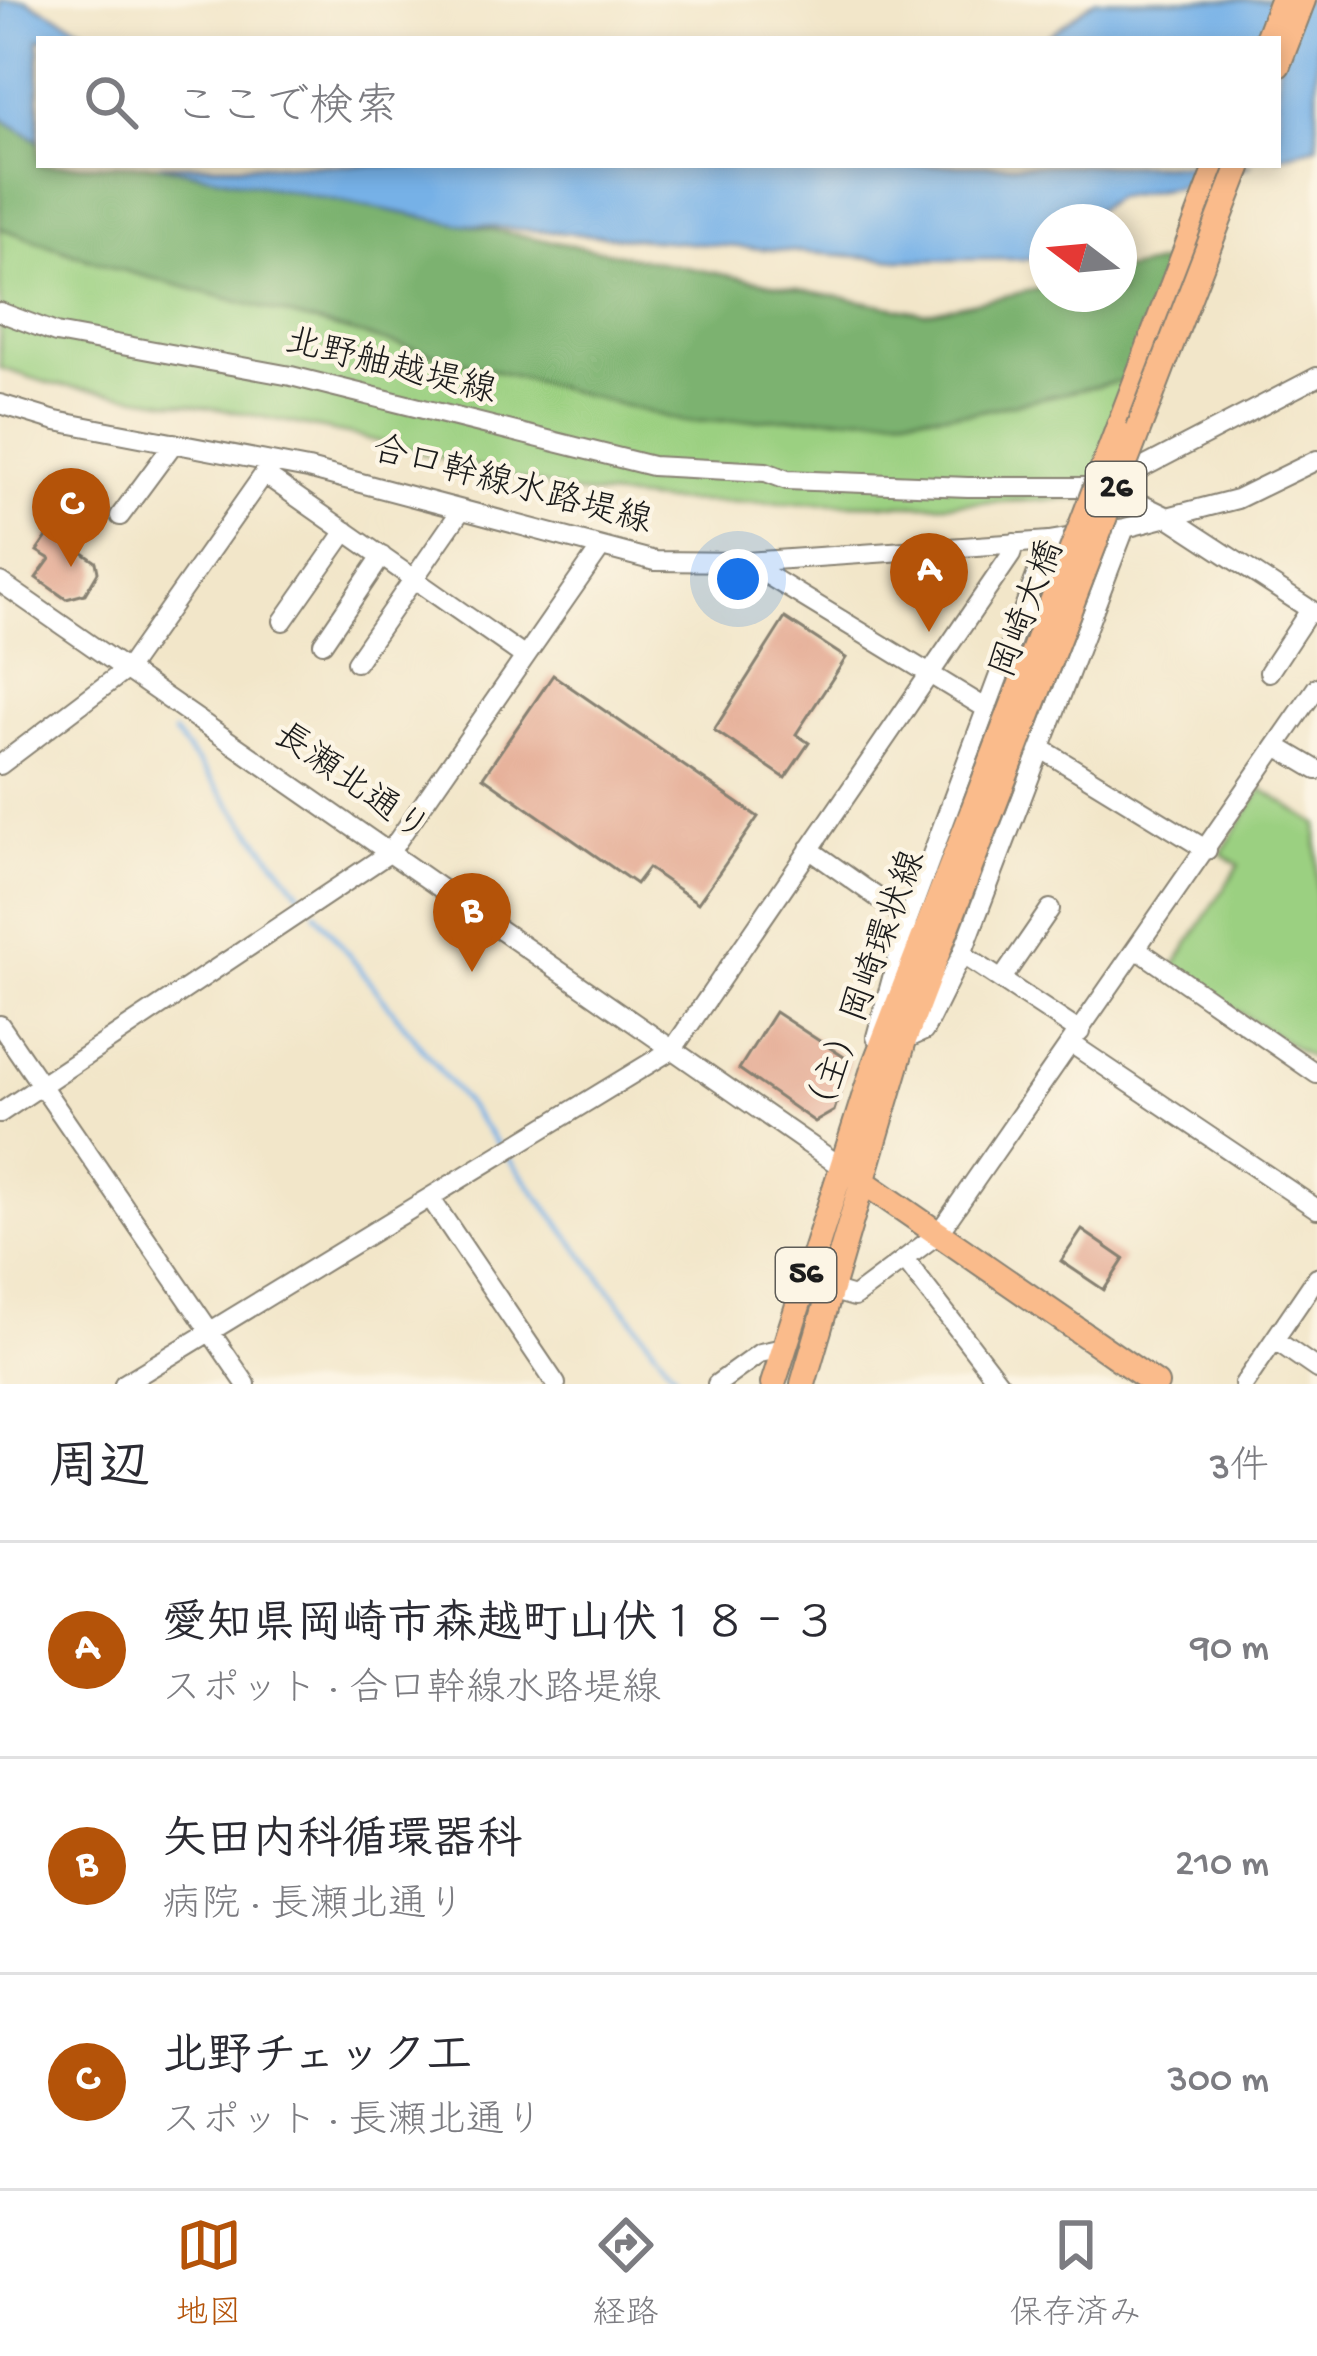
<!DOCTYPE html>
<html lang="ja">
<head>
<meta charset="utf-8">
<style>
	:root { --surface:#fff; --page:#f2f2f3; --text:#2b2b33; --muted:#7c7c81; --line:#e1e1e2; --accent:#b45309 }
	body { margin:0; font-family:"Gochi Hand","Klee One",sans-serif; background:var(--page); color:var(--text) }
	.compass { position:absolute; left:1029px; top:204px; width:108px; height:108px; border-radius:50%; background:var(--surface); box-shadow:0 6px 18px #0003; rotate:286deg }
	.you { position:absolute; left:738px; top:579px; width:42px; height:42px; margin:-30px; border:9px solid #fff; border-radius:50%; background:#1a73e8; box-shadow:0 0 0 18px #1a73e833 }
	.badge { display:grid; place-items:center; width:78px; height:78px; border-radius:50%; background:var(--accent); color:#fff; font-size:39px; font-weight:700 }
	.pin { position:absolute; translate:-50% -99px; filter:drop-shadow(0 3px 6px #0008) }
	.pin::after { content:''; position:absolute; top:63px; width:42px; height:36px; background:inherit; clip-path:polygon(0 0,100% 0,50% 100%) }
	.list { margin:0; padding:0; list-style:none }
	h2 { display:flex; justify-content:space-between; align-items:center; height:156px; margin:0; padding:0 48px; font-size:51px }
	h2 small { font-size:39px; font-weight:400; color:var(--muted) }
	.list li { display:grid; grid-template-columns:78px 1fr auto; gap:36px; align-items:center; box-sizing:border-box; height:216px; padding:0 48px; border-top:3px solid var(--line) }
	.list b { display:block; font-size:45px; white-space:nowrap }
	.list p { margin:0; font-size:39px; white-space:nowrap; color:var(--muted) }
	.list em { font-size:39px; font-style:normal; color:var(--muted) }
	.icon { flex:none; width:66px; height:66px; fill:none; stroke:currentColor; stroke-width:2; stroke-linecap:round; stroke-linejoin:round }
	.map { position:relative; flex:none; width:1317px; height:1384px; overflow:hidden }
	.search { position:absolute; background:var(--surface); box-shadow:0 6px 18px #0003; left:36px; right:36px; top:36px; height:132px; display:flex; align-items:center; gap:30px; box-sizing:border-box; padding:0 42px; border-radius:0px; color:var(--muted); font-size:45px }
	.sheet { height:804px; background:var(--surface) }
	nav { display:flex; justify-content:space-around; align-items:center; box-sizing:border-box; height:168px; border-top:3px solid var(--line); background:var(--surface); font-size:33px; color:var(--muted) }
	nav a { display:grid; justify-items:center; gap:6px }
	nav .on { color:var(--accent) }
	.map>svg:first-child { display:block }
	.green { fill:#9bd081; stroke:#5c764e; stroke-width:3 }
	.forest { fill:#7cb26f; stroke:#4c6746; stroke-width:3 }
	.water { fill:#76b1e7; stroke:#496682; stroke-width:3 }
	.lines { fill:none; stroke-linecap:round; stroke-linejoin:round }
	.stream { stroke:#76b1e7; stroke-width:4.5 }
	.building { fill:#e3a68e }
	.minor-casing { stroke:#878172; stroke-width:22 }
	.major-casing { stroke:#878172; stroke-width:28 }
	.minor { stroke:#fff; stroke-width:18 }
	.major { stroke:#fabb8b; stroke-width:24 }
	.major-bridge-casing { stroke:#878172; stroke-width:28; stroke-linecap:butt }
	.major-bridge { stroke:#fabb8b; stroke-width:24 }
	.labels { text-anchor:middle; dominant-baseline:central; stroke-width:9; stroke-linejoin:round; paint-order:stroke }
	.shield { fill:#fcf5e5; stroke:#5f5d58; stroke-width:3 }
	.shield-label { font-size:33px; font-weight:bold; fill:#1c1c1c }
	.street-label { font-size:36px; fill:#1c1c1c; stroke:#fcf5e5 }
</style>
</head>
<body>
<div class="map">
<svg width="1317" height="1384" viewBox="0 0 1317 1384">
	<rect width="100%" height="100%" fill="#fcf5e5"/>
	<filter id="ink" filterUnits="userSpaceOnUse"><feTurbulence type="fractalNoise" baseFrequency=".00833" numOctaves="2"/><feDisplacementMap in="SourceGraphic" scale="24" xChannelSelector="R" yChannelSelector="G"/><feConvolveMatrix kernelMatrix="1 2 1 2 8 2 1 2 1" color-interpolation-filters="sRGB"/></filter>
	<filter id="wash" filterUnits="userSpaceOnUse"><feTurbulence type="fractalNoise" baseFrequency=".004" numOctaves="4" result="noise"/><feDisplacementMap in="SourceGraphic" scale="48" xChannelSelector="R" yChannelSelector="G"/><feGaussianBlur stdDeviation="2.7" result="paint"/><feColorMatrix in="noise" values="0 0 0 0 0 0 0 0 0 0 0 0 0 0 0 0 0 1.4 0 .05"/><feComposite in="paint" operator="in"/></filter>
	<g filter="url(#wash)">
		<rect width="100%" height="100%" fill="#f2e6c9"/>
		<!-- green -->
		<path class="green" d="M0,228L114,268L970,413L1136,378L1096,498L922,505L660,501L575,493L353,435L237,412L51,384L0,368Z
			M1262,789L1317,824V1062L1172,969L1239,865L1221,853Z"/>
		<!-- forest -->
		<path class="forest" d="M0,118L39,141V165H156L924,313L1047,287V294H1119V271L1182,258L1136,378L970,413L685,422L114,268L0,228Z"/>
		<!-- water -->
		<path class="water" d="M0,0H25L104,39H39V141L0,118Z
			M1095,0H1317V146L1278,157V39H1044Z
			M156,165H1252L1176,187L1115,197L1079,222H1047V259L899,260L458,224Z"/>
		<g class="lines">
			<!-- stream -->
			<path class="stream" d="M174,733L308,903
				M315,912L501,1148
				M508,1157L682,1384"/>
		</g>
		<g id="blocks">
			<!-- building -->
			<path class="building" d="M51,531L96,562L98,572L85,594L66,599L36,578L50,559L37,551Z
				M785,618L846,658L796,734L809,743L785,778L714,730Z
				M553,675L758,817L698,903L648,868L636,884L483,777Z
				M775,1012L850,1061L834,1111L815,1122L739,1069Z
				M1082,1230L1124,1259L1104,1290L1061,1261Z"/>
		</g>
	</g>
	<g filter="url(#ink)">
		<use href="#blocks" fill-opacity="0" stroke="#878172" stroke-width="3"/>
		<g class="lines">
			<defs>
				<path id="minor" d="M0,312L56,333L291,376L652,466L766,472L787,480L968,487H1106L1170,518L1317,614
					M0,404L56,421L308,469L655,561L746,562L1049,541L1125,528L1237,499L1317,460
					M264,474L525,657
					M1115,482L1317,377
					M120,516L174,443
					M746,562L987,709
					M0,582L840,1166
					M283,621L346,531
					M323,643L382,556
					M356,662L460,512
					M1269,672L1310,610
					M1032,743L1207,850
					M1278,747L1317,770
					M0,765L127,669L264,474L268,463
					M809,849L908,919
					M1137,949L1317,1074
					M962,954L1080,1032
					M1002,979L1050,909
					M0,1025L246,1384
					M876,1037L908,919L1049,541
					M904,1040L924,1031L962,954L1125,528
					M1072,1044L1317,1209
					M0,1113L389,853L600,549
					M431,1199L556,1384
					M905,1260L1000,1384
					M830,1290L854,1297L938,1234L1317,687
					M1275,1340L1317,1369
					M124,1384L673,1049L1011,555L1014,543
					M717,1384L760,1353L783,1348
					M1244,1384L1317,1277"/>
				<path id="major" d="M1267,39L1282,0
					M1278,65L1303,0
					M1117,431L1218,165
					M852,1174L1156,1384
					M773,1384L874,1066L973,810
					M803,1384L904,1040L991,813"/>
			</defs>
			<!-- minor casing -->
			<use href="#minor" class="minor-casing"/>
			<!-- major casing -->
			<use href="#major" class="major-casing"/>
			<!-- minor -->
			<use href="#minor" class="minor"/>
			<!-- major -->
			<use href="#major" class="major"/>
			<defs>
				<path id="major-bridge" d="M973,810L1117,431
					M991,813L1240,165"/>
			</defs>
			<!-- major-bridge casing -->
			<use href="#major-bridge" class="major-bridge-casing"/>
			<!-- major-bridge -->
			<use href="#major-bridge" class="major-bridge"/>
		</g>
	</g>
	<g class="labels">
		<!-- shield labels -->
		<g class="shield">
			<rect x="1086" y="462" width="60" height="54" rx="9"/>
			<rect x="776" y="1248" width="60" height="54" rx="9"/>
		</g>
		<g class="shield-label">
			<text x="1116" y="489">26</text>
			<text x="806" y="1275">56</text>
		</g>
		<!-- street labels -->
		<g class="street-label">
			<text transform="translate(390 369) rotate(14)">北野舳越堤線</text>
			<text transform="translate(511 488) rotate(15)">合口幹線水路堤線</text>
			<text transform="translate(1030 610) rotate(-69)">岡崎大橋</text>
			<text transform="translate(350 785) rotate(35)">長瀬北通り</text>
			<text transform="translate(868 988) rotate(-70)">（主）岡崎環状線</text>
		</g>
	</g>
</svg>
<svg class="compass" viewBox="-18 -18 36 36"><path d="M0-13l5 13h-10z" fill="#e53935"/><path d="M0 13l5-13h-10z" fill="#7c7c81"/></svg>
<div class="you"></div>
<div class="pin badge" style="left:929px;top:632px">A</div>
<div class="pin badge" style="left:472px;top:972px">B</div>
<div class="pin badge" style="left:71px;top:567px">C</div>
<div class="search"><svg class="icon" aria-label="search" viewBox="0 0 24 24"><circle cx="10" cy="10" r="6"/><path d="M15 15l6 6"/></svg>ここで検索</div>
</div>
<section class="sheet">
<h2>周辺<small>3件</small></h2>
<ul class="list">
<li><span class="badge">A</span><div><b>愛知県岡崎市森越町山伏１８‐３</b><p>スポット · 合口幹線水路堤線</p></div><em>90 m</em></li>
<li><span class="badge">B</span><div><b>矢田内科循環器科</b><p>病院 · 長瀬北通り</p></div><em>210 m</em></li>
<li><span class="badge">C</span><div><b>北野チェック工</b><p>スポット · 長瀬北通り</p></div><em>300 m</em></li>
</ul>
</section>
<nav>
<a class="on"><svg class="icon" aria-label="map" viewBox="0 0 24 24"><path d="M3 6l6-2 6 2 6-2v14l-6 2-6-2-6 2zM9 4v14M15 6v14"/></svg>地図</a>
<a><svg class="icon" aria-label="directions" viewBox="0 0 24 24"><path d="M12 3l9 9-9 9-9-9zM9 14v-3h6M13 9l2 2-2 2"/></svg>経路</a>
<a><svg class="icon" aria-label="saved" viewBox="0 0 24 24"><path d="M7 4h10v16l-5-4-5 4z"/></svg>保存済み</a>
</nav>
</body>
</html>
